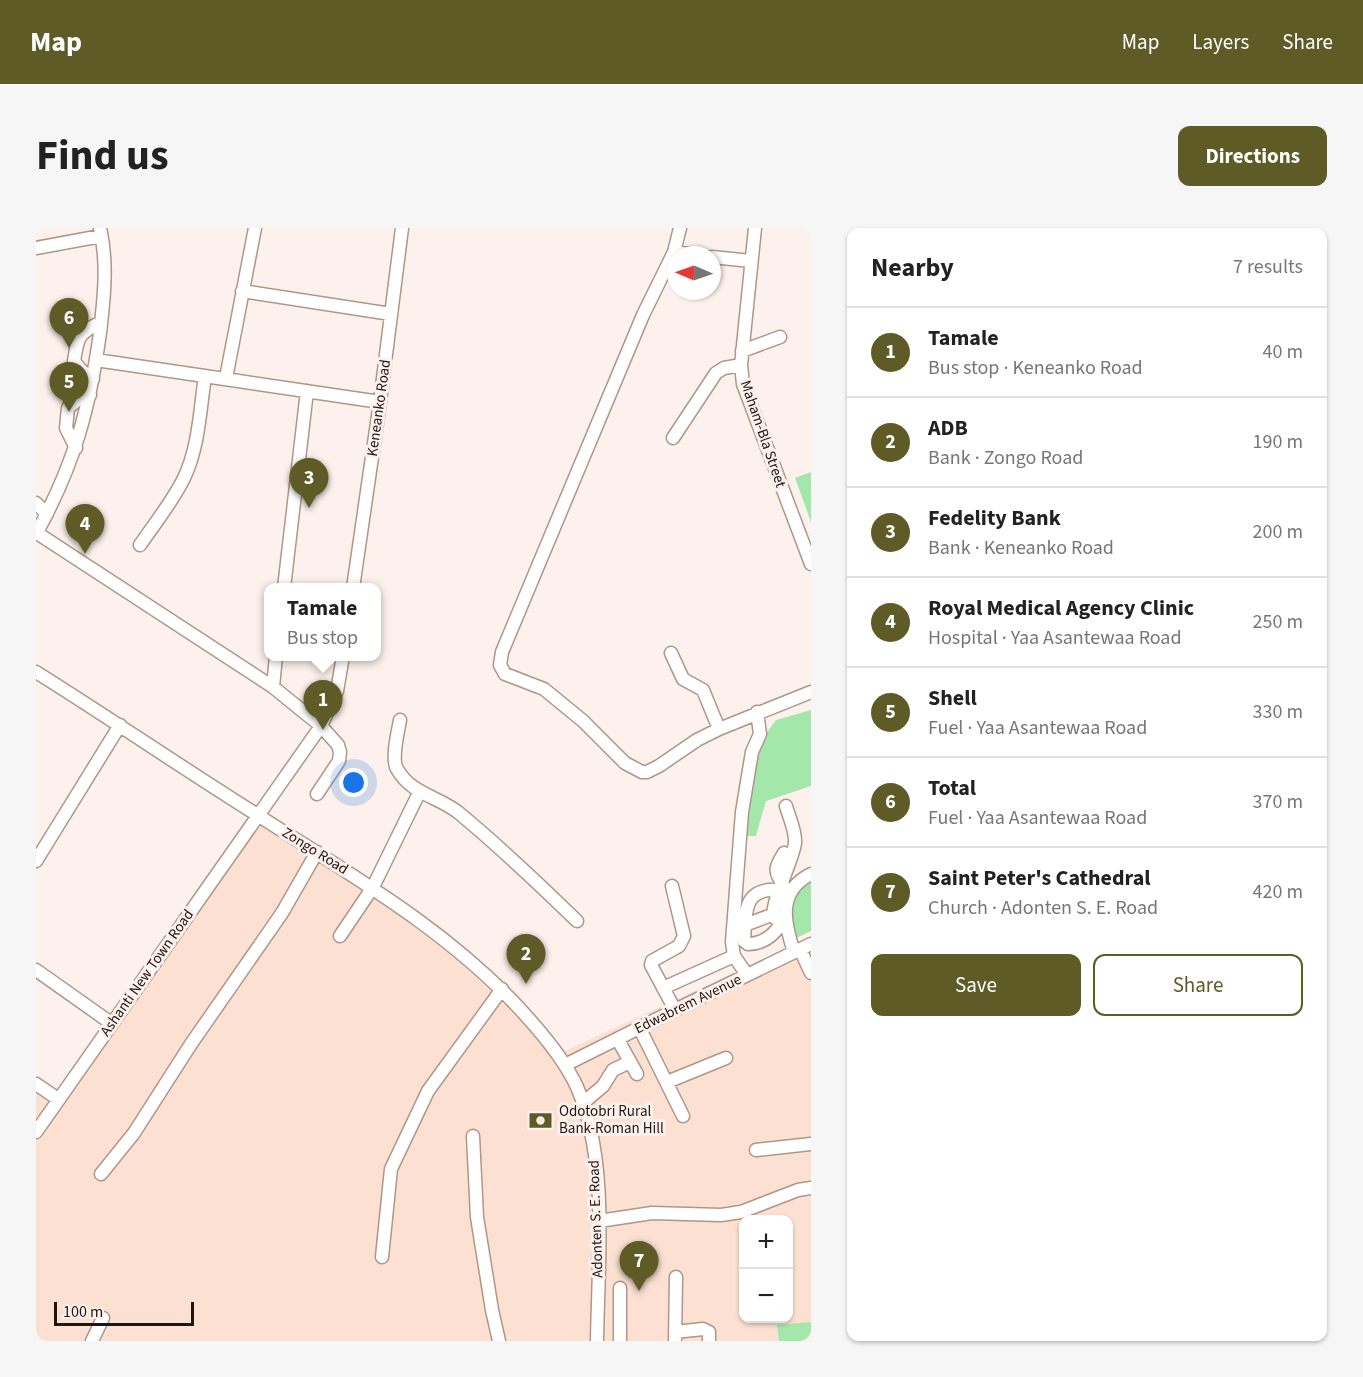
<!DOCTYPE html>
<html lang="en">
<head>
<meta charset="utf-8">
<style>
	:root { --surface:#fff; --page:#f6f6f6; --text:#222; --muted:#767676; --line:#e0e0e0; --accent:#5e5b27 }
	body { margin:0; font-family:"Source Sans 3",sans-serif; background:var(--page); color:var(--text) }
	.controls { position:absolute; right:18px; bottom:18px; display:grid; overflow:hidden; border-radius:12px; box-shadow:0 2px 4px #0004 }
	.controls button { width:54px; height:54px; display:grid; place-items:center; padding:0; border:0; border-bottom:2px solid var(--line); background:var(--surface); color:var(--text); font:30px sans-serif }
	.compass { position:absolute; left:631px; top:18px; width:54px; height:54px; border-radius:50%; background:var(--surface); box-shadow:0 2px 4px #0004; rotate:272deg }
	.scale { position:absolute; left:18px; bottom:15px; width:140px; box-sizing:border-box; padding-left:6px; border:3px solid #201611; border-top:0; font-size:16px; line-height:21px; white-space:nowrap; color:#201611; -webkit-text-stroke:4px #fcf1ec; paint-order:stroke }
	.you { position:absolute; left:318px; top:555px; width:21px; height:21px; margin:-15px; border:4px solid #fff; border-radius:50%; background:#1a73e8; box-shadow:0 0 0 9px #1a73e833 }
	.badge { display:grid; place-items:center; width:39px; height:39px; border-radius:50%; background:var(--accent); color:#fff; font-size:20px; font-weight:700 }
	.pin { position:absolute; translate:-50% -50px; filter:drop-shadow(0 2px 3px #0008) }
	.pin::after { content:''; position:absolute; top:32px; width:21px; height:18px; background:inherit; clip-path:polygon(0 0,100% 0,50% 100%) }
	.popup { position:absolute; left:228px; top:355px; width:117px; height:78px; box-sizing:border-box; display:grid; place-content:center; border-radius:12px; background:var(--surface); filter:drop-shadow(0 2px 4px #0005); font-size:20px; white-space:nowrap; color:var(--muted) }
	.popup b { font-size:22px; color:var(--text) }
	.popup::after { content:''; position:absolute; left:50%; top:100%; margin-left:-12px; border:12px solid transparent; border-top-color:var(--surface) }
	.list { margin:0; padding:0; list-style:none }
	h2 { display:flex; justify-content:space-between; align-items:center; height:78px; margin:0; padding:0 24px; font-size:26px }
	h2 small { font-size:20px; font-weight:400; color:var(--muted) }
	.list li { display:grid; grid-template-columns:39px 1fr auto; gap:18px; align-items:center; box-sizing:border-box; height:90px; padding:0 24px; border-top:2px solid var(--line) }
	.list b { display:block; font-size:22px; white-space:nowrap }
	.list p { margin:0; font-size:20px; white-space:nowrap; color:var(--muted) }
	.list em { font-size:20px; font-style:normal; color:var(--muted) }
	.actions { display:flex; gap:12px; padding:18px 24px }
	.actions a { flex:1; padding:14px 0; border:2px solid var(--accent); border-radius:12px; text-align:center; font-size:21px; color:var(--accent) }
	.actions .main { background:var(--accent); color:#fff }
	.map { position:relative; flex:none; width:775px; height:1113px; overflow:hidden; border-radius:12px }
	header { display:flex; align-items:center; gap:36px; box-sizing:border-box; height:84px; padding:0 30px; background:var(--accent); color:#fff }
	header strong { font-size:28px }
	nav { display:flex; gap:33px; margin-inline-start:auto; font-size:21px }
	.intro { display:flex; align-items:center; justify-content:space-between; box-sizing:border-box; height:144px; padding:0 36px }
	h1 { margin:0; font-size:42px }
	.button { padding:15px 27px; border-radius:12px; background:var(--accent); color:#fff; font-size:21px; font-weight:700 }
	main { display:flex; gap:36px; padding:0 36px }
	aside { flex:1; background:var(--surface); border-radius:12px; box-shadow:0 2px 4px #0004 }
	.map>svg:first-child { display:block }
	.built { fill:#fce1d2; fill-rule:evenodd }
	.green { fill:#a4e7aa }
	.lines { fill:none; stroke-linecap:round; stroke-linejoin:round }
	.minor-casing { stroke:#af9689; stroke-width:15 }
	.minor { stroke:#fff; stroke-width:12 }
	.labels { text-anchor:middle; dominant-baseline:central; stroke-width:6; stroke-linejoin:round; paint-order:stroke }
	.street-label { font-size:15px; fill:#201611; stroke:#fcf1ec }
	.poi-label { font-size:15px; fill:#201611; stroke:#fcf1ec; text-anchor:start }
</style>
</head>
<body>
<header>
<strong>Map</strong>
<nav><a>Map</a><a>Layers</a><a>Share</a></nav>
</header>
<div class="intro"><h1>Find us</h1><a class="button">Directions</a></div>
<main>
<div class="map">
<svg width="775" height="1113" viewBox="0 0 775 1113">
	<rect width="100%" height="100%" fill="#fcf1ec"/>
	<!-- built -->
	<path class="built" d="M223,580L403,697L480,764L529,823L766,713L775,733V1113H0V852L20,865ZM708,992H752V1090H708Z"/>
	<!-- green -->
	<path class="green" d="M775,244V294L759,250Z
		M775,482V558L730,573L720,608H711L720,519L740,492Z
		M775,651V703L760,710C749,682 754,671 775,651Z
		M775,1094V1113H743L741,1097Z"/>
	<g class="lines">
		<defs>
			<path id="minor" d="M644,0L638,24L607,87L466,424L464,437L469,446L508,461L547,493L589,535L606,544H611L623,538L661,512L683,501L775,464
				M719,0L705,137L707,156L775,336
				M0,20L65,8
				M638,24L662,27
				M676,29L715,33
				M206,63L355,86
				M706,123L744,109
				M60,132L344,174
				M190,150L219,0
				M57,151L45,142L38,133C42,108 42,106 65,94
				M637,210L680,145L688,140L705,137
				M40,220L30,200L32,180L45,169L54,167
				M0,275L11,286
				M1,305L237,459L285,498L302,517L304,524L303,533L281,566
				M0,306C38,237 53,183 64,105C68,70 72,35 64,0
				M104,317C119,295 137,273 148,250C163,219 164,181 169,148
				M248,360L271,163
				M317,360L344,174L366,0
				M635,425L647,451L667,462L683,501
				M0,444C75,491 148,541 223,588C318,649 417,705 492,790C511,811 529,833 541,859C573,932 562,1034 561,1113
				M237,459L240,428
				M364,492C362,504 355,531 361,541C376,567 402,568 423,585C464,619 503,656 541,693
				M0,633L84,497
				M747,655C736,643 741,637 748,625
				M636,658L648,708L643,718L616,733L615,737L639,782
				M744,662C706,659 710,685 708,713L712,716C727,716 737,708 745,696
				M709,697L738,686
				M749,697C745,695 740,693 738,688C734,676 757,632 759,615C760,603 753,589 750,578
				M304,708L337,659L383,565
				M764,721L775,745
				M758,724C748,694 741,663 775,646
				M0,742L75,795
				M711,747L698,728L696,714L706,584L716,524L724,506L721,484
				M627,760L698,728
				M604,801L647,888
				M582,812L601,846
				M529,837L639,782L775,716
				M631,854L690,830
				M0,856L22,871
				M547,875L567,858L577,842L594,834
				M0,904L285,498L301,463L307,428
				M437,908L441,989L456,1082L463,1113
				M720,922L775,916
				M65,946L98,905L155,816L246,685L281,624
				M563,993L616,985L685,987L705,984L762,962L775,960
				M346,1029L355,941L392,863L466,761
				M584,1060V1113
				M639,1104L667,1101L673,1104V1113
				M56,1113L67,1090
				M639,1113L640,1049"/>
		</defs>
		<!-- minor casing -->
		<use href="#minor" class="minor-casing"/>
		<!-- minor -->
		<use href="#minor" class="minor"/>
	</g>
	<!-- icons -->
	<defs>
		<symbol id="bank-bare" viewBox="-9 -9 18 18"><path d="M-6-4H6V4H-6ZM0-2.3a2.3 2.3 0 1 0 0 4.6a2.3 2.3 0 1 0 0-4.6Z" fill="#5e5b27" stroke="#fcf1ec" stroke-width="2.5" paint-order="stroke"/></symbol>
	</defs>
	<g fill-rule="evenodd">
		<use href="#bank-bare" x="488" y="876" width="33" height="33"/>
	</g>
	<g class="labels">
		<!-- street labels -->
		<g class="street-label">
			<text transform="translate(343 180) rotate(-82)">Keneanko Road</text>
			<text transform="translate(727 206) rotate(71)">Maham-Bla Street</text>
			<text transform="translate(279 623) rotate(32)">Zongo Road</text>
			<text transform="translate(111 745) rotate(-55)">Ashanti New Town Road</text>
			<text transform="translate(652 776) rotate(-26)">Edwabrem Avenue</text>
			<text transform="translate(560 991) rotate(-92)">Adonten S. E. Road</text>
		</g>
		<!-- poi labels -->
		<g class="poi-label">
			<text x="523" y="883">Odotobri Rural<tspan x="523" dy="17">Bank-Roman Hill</tspan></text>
		</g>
	</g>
</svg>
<div class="controls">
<button>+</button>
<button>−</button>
</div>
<svg class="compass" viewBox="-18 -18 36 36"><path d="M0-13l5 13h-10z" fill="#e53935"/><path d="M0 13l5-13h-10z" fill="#767676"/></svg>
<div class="scale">100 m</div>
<div class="you"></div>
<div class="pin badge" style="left:287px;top:502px">1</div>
<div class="popup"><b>Tamale</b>Bus stop</div>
<div class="pin badge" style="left:490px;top:756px">2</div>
<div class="pin badge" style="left:273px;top:280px">3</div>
<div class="pin badge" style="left:49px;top:326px">4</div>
<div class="pin badge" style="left:33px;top:184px">5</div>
<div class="pin badge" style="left:33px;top:120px">6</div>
<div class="pin badge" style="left:603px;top:1063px">7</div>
</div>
<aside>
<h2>Nearby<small>7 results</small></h2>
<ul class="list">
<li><span class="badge">1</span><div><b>Tamale</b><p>Bus stop · Keneanko Road</p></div><em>40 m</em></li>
<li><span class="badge">2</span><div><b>ADB</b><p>Bank · Zongo Road</p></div><em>190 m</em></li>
<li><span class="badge">3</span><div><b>Fedelity Bank</b><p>Bank · Keneanko Road</p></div><em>200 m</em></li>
<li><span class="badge">4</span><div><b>Royal Medical Agency Clinic</b><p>Hospital · Yaa Asantewaa Road</p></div><em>250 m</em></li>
<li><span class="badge">5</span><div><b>Shell</b><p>Fuel · Yaa Asantewaa Road</p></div><em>330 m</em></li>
<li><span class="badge">6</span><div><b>Total</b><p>Fuel · Yaa Asantewaa Road</p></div><em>370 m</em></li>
<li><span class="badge">7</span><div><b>Saint Peter's Cathedral</b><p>Church · Adonten S. E. Road</p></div><em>420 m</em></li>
</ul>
<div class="actions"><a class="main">Save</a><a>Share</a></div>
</aside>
</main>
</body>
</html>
